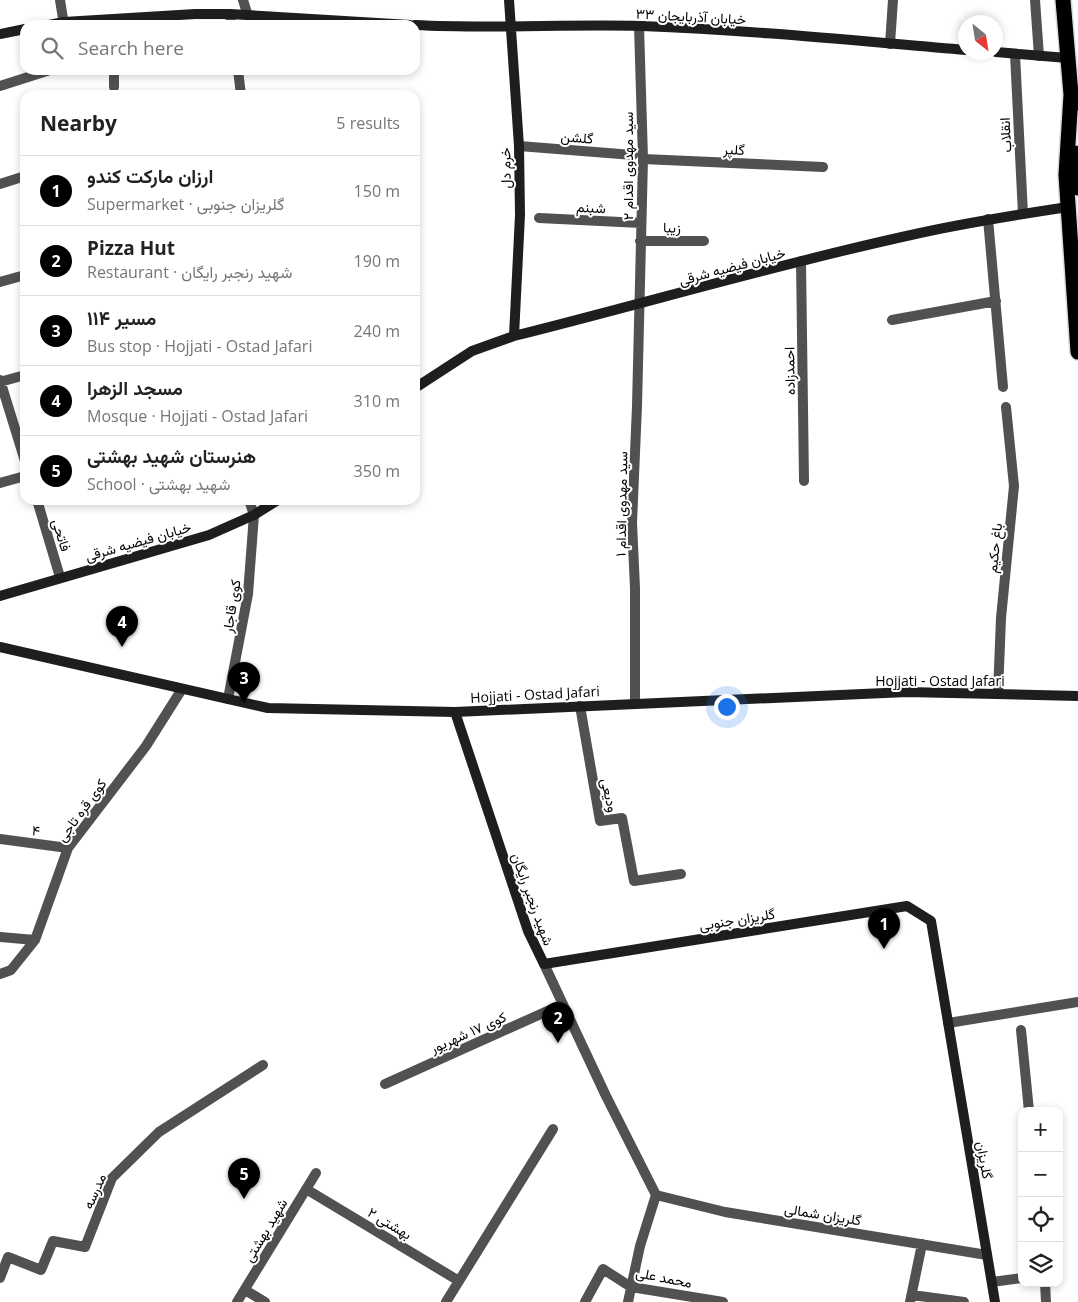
<!DOCTYPE html>
<html lang="en">
<head>
<meta charset="utf-8">
<style>
	:root { --surface:#fff; --page:#f6f6f6; --text:#222; --muted:#767676; --line:#e0e0e0; --accent:#000 }
	body { margin:0; font-family:"Open Sans",Vazirmatn,sans-serif; background:var(--page); color:var(--text) }
	.controls { position:absolute; right:15px; bottom:15px; display:grid; overflow:hidden; border-radius:10px; box-shadow:0 2px 8px #0003 }
	.controls button { width:45px; height:45px; display:grid; place-items:center; padding:0; border:0; border-bottom:1px solid var(--line); background:var(--surface); color:var(--text); font:25px sans-serif }
	.compass { position:absolute; left:958px; top:15px; width:45px; height:45px; border-radius:50%; background:var(--surface); box-shadow:0 2px 8px #0003; rotate:150deg }
	.you { position:absolute; left:726px; top:706px; width:18px; height:18px; margin:-12px; border:4px solid #fff; border-radius:50%; background:#1a73e8; box-shadow:0 0 0 8px #1a73e833 }
	.badge { display:grid; place-items:center; width:32px; height:32px; border-radius:50%; background:var(--accent); color:#fff; font-size:16px; font-weight:700 }
	.pin { position:absolute; translate:-50% -41px; filter:drop-shadow(0 1px 2px #0008) }
	.pin::after { content:''; position:absolute; top:26px; width:18px; height:15px; background:inherit; clip-path:polygon(0 0,100% 0,50% 100%) }
	.list { margin:0; padding:0; list-style:none }
	h2 { display:flex; justify-content:space-between; align-items:center; height:65px; margin:0; padding:0 20px; font-size:21px }
	h2 small { font-size:16px; font-weight:400; color:var(--muted) }
	.list li { display:grid; grid-template-columns:32px 1fr auto; gap:15px; align-items:center; box-sizing:border-box; height:70px; padding:0 20px; border-top:1px solid var(--line) }
	.list b { display:block; font-size:19px; white-space:nowrap }
	.list p { margin:0; font-size:16px; white-space:nowrap; color:var(--muted) }
	.list em { font-size:16px; font-style:normal; color:var(--muted) }
	.icon { flex:none; width:28px; height:28px; fill:none; stroke:currentColor; stroke-width:2; stroke-linecap:round; stroke-linejoin:round }
	.map { position:relative; flex:none; width:1078px; height:1302px; overflow:hidden }
	.search { position:absolute; background:var(--surface); box-shadow:0 2px 8px #0003; left:20px; top:20px; width:400px; height:55px; display:flex; align-items:center; gap:12px; box-sizing:border-box; padding:0 18px; border-radius:15px; color:var(--muted); font-size:19px }
	.panel { position:absolute; background:var(--surface); box-shadow:0 2px 8px #0003; left:20px; top:90px; width:400px; height:415px; border-radius:15px }
	.map>svg:first-child { display:block }
	.lines { fill:none; stroke-linecap:round; stroke-linejoin:round }
	.highway-casing { stroke:#dbdbdb; stroke-width:18 }
	.street { stroke:#515151; stroke-width:10 }
	.secondary { stroke:#1e1e1e; stroke-width:10 }
	.highway { stroke:#000; stroke-width:15 }
	.labels { text-anchor:middle; dominant-baseline:central; stroke-width:4; stroke-linejoin:round; paint-order:stroke }
	.street-label { font-size:14px; fill:#000; stroke:#fff }
</style>
</head>
<body>
<div class="map">
<svg width="1078" height="1302" viewBox="0 0 1078 1302">
	<rect width="100%" height="100%" fill="#fff"/>
	<g class="lines">
		<defs>
			<path id="highway" d="M1063,0L1072,106
				M1071,95L1066,175L1078,352
				M1075,153L1078,188"/>
		</defs>
		<!-- highway casing -->
		<use href="#highway" class="highway-casing"/>
		<!-- street -->
		<path class="street" d="M60,0L64,25
			M243,0L248,16
			M1035,0L1039,56
			M230,14L231,25
			M890,44L893,0
			M1015,54L1023,214
			M114,70V87
			M238,70L241,95
			M0,86L50,70
			M519,146L633,155
			M643,159L823,167
			M0,184L25,176
			M539,218L641,223
			M988,219L1003,387
			M640,241H704
			M801,261L804,481
			M0,282L25,275
			M892,320L996,301
			M0,380L25,461
			M0,382L25,375
			M0,483L25,476
			M37,500L60,577
			M998,693L1001,618L1014,486L1006,407
			M228,699L248,594L254,515L249,500
			M635,703V588L632,523L637,406L643,159L639,26
			M580,706L600,821L622,818L634,881L681,874
			M0,839L68,848
			M0,937L35,940
			M544,964L606,1096L656,1195
			M0,974L11,970L35,940L68,848L146,746L182,689
			M948,1023L1078,1002
			M1021,1030L1029,1111
			M385,1084L563,1004
			M306,1189L459,1281
			M656,1195L725,1212L987,1255
			M0,1278L8,1257L41,1270L53,1241L85,1247L112,1178L159,1132L263,1065
			M992,1282L1022,1278
			M1045,1283L1046,1302
			M245,1290L265,1302
			M912,1295L964,1302
			M237,1302L316,1173
			M446,1302L553,1129
			M585,1302L603,1269L631,1287L723,1302
			M628,1302L640,1246L656,1195
			M910,1302L922,1244"/>
		<!-- secondary -->
		<path class="secondary" d="M509,0L519,146L520,215L514,336
			M49,25L64,22L195,14H230L410,25
			M415,25C491,29 566,24 642,26C750,30 858,41 966,50
			M0,34L25,29
			M996,52L1067,58
			M415,388L472,351L514,336C646,303 778,264 911,235C963,223 1015,215 1068,207
			M0,596L209,535L254,515L278,500
			M0,647L268,708L455,712L907,692L1078,696
			M455,712L528,931L544,964L907,906L931,921L995,1302"/>
		<!-- highway -->
		<use href="#highway" class="highway"/>
	</g>
	<g class="labels">
		<!-- street labels -->
		<g class="street-label">
			<text transform="translate(691 16) rotate(3)">خیابان آذربایجان ۳۳</text>
			<text transform="translate(1005 135) rotate(-93)">انقلاب</text>
			<text transform="translate(577 137) rotate(4)">گلشن</text>
			<text transform="translate(734 149) rotate(3)">گلپر</text>
			<text transform="translate(627 166) rotate(-90)">سید مهدوی اقدام ۲</text>
			<text transform="translate(505 168) rotate(-91)">خرم دل</text>
			<text transform="translate(591 207) rotate(3)">شبنم</text>
			<text transform="translate(672 227) rotate(1)">زیبا</text>
			<text transform="translate(732 266) rotate(-15)">خیابان فیضیه شرقی</text>
			<text transform="translate(789 371) rotate(-91)">احمدزاده</text>
			<text transform="translate(621 504) rotate(-89)">سید مهدوی اقدام ۱</text>
			<text transform="translate(62 535) rotate(73)">فاتحی</text>
			<text transform="translate(138 541) rotate(-16)">خیابان فیضیه شرقی</text>
			<text transform="translate(994 548) rotate(-84)">باغ حکیم</text>
			<text transform="translate(231 606) rotate(-81)">کوی قاجار</text>
			<text x="940" y="680">Hojjati - Ostad Jafari</text>
			<text transform="translate(535 694) rotate(-3)">Hojjati - Ostad Jafari</text>
			<text transform="translate(610 795) rotate(77)">ودیعی</text>
			<text transform="translate(81 810) rotate(-54)">کوی قره تاجی</text>
			<text transform="translate(36 830) rotate(8)">۴</text>
			<text transform="translate(533 899) rotate(70)">شهید رنجبر رایگان</text>
			<text transform="translate(737 919) rotate(-9)">گلریزان جنوبی</text>
			<text transform="translate(468 1032) rotate(-24)">کوی ۱۷ شهریور</text>
			<text transform="translate(985 1160) rotate(80)">گلریزان</text>
			<text transform="translate(94 1191) rotate(-66)">مدرسه</text>
			<text transform="translate(823 1214) rotate(9)">گلریزان شمالی</text>
			<text transform="translate(390 1223) rotate(31)">بهشتی ۲</text>
			<text transform="translate(265 1230) rotate(-59)">شهید بهشتی</text>
			<text transform="translate(664 1277) rotate(11)">محمد علی</text>
		</g>
	</g>
</svg>
<div class="controls">
<button>+</button>
<button>−</button>
<button><svg class="icon" aria-label="locate" viewBox="0 0 24 24"><circle cx="12" cy="12" r="6"/><path d="M12 2v4M12 18v4M2 12h4M18 12h4"/></svg></button>
<button><svg class="icon" aria-label="layers" viewBox="0 0 24 24"><path d="M12 4l9 5-9 5-9-5zM3 14l9 5 9-5"/></svg></button>
</div>
<svg class="compass" viewBox="-18 -18 36 36"><path d="M0-13l5 13h-10z" fill="#e53935"/><path d="M0 13l5-13h-10z" fill="#767676"/></svg>
<div class="you"></div>
<div class="pin badge" style="left:884px;top:949px">1</div>
<div class="pin badge" style="left:558px;top:1043px">2</div>
<div class="pin badge" style="left:244px;top:703px">3</div>
<div class="pin badge" style="left:122px;top:647px">4</div>
<div class="pin badge" style="left:244px;top:1199px">5</div>
<div class="search"><svg class="icon" aria-label="search" viewBox="0 0 24 24"><circle cx="10" cy="10" r="6"/><path d="M15 15l6 6"/></svg>Search here</div>
<section class="panel">
<h2>Nearby<small>5 results</small></h2>
<ul class="list">
<li><span class="badge">1</span><div><b>ارزان مارکت کندو</b><p>Supermarket · گلریزان جنوبی</p></div><em>150 m</em></li>
<li><span class="badge">2</span><div><b>Pizza Hut</b><p>Restaurant · شهید رنجبر رایگان</p></div><em>190 m</em></li>
<li><span class="badge">3</span><div><b>مسیر ۱۱۴</b><p>Bus stop · Hojjati - Ostad Jafari</p></div><em>240 m</em></li>
<li><span class="badge">4</span><div><b>مسجد الزهرا</b><p>Mosque · Hojjati - Ostad Jafari</p></div><em>310 m</em></li>
<li><span class="badge">5</span><div><b>هنرستان شهید بهشتی</b><p>School · شهید بهشتی</p></div><em>350 m</em></li>
</ul>
</section>
</div>
</body>
</html>
